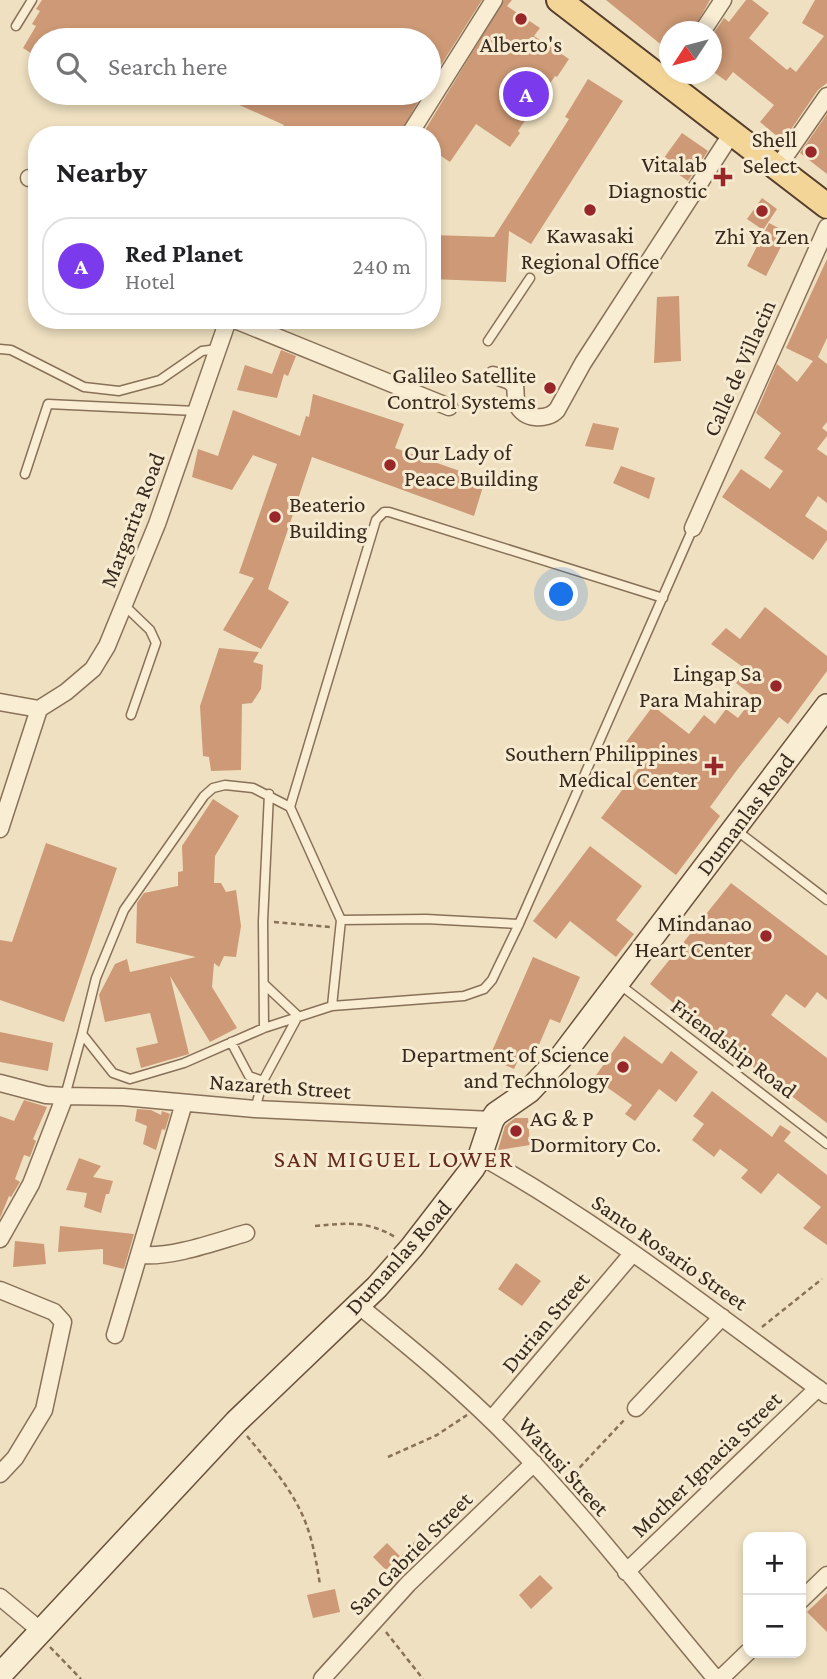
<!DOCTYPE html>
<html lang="en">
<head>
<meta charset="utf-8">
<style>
	:root { --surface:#fff; --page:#f2f2f2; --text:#202124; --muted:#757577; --line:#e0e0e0; --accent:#7c3aed }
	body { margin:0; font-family:"Crimson Pro",serif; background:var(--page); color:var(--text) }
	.controls { position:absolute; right:21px; bottom:21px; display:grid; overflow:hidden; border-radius:14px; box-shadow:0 4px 10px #0003 }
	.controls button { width:63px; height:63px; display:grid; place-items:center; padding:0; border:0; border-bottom:2px solid var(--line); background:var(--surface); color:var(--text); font:35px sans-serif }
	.compass { position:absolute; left:659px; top:21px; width:63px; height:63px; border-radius:50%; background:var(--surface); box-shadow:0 4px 10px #0003; rotate:234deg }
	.you { position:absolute; left:562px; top:595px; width:24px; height:24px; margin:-18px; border:5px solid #fff; border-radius:50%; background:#1a73e8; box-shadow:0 0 0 10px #1a73e833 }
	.badge { display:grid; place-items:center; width:46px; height:46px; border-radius:50%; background:var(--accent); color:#fff; font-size:23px; font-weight:700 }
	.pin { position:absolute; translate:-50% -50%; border:4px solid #fff; box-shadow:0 2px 7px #0006 }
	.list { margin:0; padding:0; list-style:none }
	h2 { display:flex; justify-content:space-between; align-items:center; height:91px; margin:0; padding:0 28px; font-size:30px }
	h2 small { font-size:23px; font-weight:400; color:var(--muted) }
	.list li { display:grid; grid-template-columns:46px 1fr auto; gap:21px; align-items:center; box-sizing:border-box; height:98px; margin:0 14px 14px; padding:0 14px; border:2px solid var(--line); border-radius:28px }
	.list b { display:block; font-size:26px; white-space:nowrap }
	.list p { margin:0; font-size:23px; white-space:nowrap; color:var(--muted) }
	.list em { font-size:23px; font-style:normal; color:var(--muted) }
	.icon { flex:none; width:38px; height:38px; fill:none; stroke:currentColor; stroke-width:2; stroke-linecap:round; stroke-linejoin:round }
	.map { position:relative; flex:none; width:827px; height:1679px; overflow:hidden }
	.search { position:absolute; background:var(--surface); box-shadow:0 4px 10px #0003; left:28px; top:28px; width:413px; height:77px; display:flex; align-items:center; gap:18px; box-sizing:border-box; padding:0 24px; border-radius:38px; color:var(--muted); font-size:26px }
	.panel { position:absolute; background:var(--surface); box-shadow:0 4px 10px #0003; left:28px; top:126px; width:413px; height:203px; border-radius:28px }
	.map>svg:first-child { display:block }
	.building { fill:#cd9976 }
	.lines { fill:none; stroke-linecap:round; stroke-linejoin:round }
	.lane-casing { stroke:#887158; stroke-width:11 }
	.street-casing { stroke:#887158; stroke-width:19 }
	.secondary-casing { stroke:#6a523b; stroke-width:26 }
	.primary-casing { stroke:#553f2c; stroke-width:28 }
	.path { stroke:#887158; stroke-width:2.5; stroke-dasharray:5 3.5; stroke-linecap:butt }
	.lane { stroke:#f9edd4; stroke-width:8 }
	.street { stroke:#f9edd4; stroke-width:16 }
	.secondary { stroke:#f9edd4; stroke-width:23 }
	.primary { stroke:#f3d597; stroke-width:24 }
	.poi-dot { fill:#98272a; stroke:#f6ead0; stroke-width:2.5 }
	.labels { text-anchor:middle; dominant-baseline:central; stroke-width:6; stroke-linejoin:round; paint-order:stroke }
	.poi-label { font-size:23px; fill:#37291d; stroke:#f6ead0; text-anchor:end }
	.street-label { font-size:23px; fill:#37291d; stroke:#f6ead0 }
	.neighbourhood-label { font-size:24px; letter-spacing:2px; fill:#652a1b; stroke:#f6ead0 }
</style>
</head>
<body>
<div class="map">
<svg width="827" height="1679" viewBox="0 0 827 1679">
	<rect width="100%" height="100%" fill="#eee0c0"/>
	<!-- building -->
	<path class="building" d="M42,0H482L429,84V40H40V59L23,48L36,26L32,24L40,11L36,9Z
		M504,0H512L507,6L540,28L534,36L569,59L557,77L555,76L518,131L520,133L510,147L476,124L450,162L432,150V135H422Z
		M606,0H710L692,32H669V51Z
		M746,0H752L769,13L749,38L787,70L790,67L796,72L824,36L802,23L815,0H827V83L818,90L783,141L760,122L774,105L733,72L726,81L711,70V37L724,18L729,22Z
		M588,79L623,101L531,244L509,231L506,282L432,279V235L494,237L569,119L565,117Z
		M213,93H423L399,135H277L284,125Z
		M827,114V174L800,153Z
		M682,133L708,151L688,181L661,162Z
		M762,198L777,209L763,230L747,219Z
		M769,223L788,233L766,276L747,266Z
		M827,259V338L818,357L827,364V422L822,428L827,432V436L817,449L827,456V503L818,496L805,516L827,531V540L813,560L722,497L741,469L770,489L783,471L764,458L781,433L756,413L777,364L797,382L813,361L786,348Z
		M679,296L681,361L654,363L657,297Z
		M281,350L296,356L288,376L284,374L277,398L237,390L245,365L272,374Z
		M313,394L404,424L395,448L485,480L474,516L312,457L268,589L289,602L261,649L223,630L254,578L239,573L277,464L253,455L232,490L192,477L198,449L218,456L233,410L300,436L306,416L309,417Z
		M593,423L619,428L613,450L585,446Z
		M621,466L655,478L649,499L613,483Z
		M765,607L827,656V671L788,724L779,717L737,770L710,807L720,816L676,875L601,818L647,757L626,742L653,706L689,734L704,715L715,724L726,709L738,718L754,697L736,683L747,670L711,644L726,628L740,639Z
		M219,648L259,652L253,662L263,665L261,689L252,703L242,704L241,770L211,771L209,757L203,756L200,706Z
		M213,799L239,816L215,856L214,883H221L226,892L236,890L241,926L236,957L224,956L219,967L214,963L212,987L237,1028L210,1042L170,976L189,1054L141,1068L136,1048L158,1043L150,1013L105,1022L99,995L115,964L127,959L130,972L196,957L136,943L137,903L144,893L178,886V872L183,871L182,846Z
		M46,843L117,868L64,1022L0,1000V940L12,942Z
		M590,846L642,886L616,920L634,934L616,957L570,921L556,939L533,921Z
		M731,883L827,956V1000L817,992L805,1008L786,994L771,1015L827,1058V1123L740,1057L650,984Z
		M533,957L580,977L560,1023L550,1019L535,1054L523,1049L514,1069L489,1058Z
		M0,1032L53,1043L48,1071L0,1062Z
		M624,1036L662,1064L671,1051L698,1072L676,1102L659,1089L635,1121L625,1114L632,1105L594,1078Z
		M712,1091L772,1137L780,1125L791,1132L784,1141L827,1175V1245L803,1228L821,1207L778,1173L761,1194L741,1178L748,1170L720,1149L714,1157L692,1140L704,1124L693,1116Z
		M24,1100L47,1107L33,1139L36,1141L30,1157L24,1155L15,1179L20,1182L11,1197L9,1196L0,1218V1116L14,1121Z
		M137,1109L151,1110L161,1115L162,1111L170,1114L165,1130L162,1129L156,1150L143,1144L147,1126L135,1121Z
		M515,1118H528L530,1145L498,1150L505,1126Z
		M79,1158L101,1166L93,1177L113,1181L109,1194H106L101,1213L84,1207L87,1193L66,1190Z
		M60,1226L134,1234L124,1269L103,1264V1249L58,1252Z
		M15,1241L44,1244L46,1264L13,1267Z
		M516,1263L541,1281L522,1306L498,1289Z
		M415,1541L426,1552L412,1565L402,1555Z
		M387,1543L400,1556L386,1570L373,1557Z
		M540,1575L553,1588L531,1609L519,1595Z
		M335,1589L340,1612L313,1618L307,1595Z
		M827,1593V1632L807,1612Z"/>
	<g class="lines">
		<defs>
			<path id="lane" d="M16,26L32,0
				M488,341L530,278
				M0,349L11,350L84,387L119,391L160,380L202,351L218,349
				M25,474L48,404L196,411
				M124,605L150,630L156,643L131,715
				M290,807L376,520L384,512H389L663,598
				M736,830L827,900
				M341,920L426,919L519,924
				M619,984L827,1144
				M332,1006L341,920L290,807L253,788L225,785L213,788L204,796L124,910L96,978L82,1034L113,1073L130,1079L184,1063L264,1028L332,1006L464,996L484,989L492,980L519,924L693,528
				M264,1028L263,921L269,794
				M231,1042L249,1076L263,1081
				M65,1096L82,1034
				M255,1109L263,1081L298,1016L265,985"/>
			<path id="street" d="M702,32L723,0
				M409,135L494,0
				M777,168L827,96
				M29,178H37
				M235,320L449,407
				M493,375L510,381L515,386C516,391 515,399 517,404C523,420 547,421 557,410L583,363L732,133
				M693,528L827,227
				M0,702L39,709
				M39,709L66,692L93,669L107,646L157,524L228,320
				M0,829L39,709
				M0,1083L46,1095L65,1096L123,1097L255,1109L492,1120
				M480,1156C603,1224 714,1313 827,1395
				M0,1239L31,1184L65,1096
				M140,1255C172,1258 215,1242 246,1233
				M0,1290L54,1312L63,1322L44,1410L15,1458L0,1474
				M358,1305C412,1349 465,1392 514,1443C586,1516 649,1600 716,1679
				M115,1335L184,1103
				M636,1408L722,1317
				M491,1420L632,1254
				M626,1572L818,1388
				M0,1597L41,1631
				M801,1600L827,1575
				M322,1679L408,1584L534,1463
				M720,1679L748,1652"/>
			<path id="secondary" d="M0,1675L236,1422L377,1287L412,1247L473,1168L480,1156L492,1120L496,1114L529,1091L562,1056L827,706"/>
			<path id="primary" d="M559,0L827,206"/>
		</defs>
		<!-- lane casing -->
		<use href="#lane" class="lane-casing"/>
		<!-- street casing -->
		<use href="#street" class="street-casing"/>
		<!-- secondary casing -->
		<use href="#secondary" class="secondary-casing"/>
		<!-- primary casing -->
		<use href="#primary" class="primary-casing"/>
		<!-- path -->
		<path class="path" d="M274,922L330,927
			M315,1226C349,1223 366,1220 397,1238
			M762,1327L822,1279
			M247,1436C265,1458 285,1481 298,1506C311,1530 316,1558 320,1585
			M388,1457L437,1435L467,1415
			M568,1480L626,1418
			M386,1632L423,1679
			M50,1647L81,1679"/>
		<!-- lane -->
		<use href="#lane" class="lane"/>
		<!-- street -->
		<use href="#street" class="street"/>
		<!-- secondary -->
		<use href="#secondary" class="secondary"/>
		<!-- primary -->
		<use href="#primary" class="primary"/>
	</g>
	<!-- markers -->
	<g class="poi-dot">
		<circle cx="521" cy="19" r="7"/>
		<circle cx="811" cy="152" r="7"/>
		<path d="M719.5 166.5h7v7h7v7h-7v7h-7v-7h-7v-7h7z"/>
		<circle cx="590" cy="210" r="7"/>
		<circle cx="762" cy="211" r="7"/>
		<circle cx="550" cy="388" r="7"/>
		<circle cx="390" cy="465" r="7"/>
		<circle cx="275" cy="517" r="7"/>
		<circle cx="776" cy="686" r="7"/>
		<path d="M710.5 755.5h7v7h7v7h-7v7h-7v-7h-7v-7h7z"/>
		<circle cx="766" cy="936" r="7"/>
		<circle cx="623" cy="1067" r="7"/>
		<circle cx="516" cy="1131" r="7"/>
	</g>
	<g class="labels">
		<!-- poi labels -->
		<g class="poi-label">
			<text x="521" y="44" text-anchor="middle">Alberto's</text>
			<text x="797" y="139">Shell<tspan x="797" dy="26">Select</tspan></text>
			<text x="707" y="164">Vitalab<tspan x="707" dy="26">Diagnostic</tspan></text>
			<text x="590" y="235" text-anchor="middle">Kawasaki<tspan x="590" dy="26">Regional Office</tspan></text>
			<text x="762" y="236" text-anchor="middle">Zhi Ya Zen</text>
			<text x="536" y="375">Galileo Satellite<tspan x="536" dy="26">Control Systems</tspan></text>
			<text x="404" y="452" text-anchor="start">Our Lady of<tspan x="404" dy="26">Peace Building</tspan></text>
			<text x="289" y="504" text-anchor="start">Beaterio<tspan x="289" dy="26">Building</tspan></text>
			<text x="762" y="673">Lingap Sa<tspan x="762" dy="26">Para Mahirap</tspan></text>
			<text x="698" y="753">Southern Philippines<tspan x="698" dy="26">Medical Center</tspan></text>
			<text x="752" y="923">Mindanao<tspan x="752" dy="26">Heart Center</tspan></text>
			<text x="609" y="1054">Department of Science<tspan x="609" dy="26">and Technology</tspan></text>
			<text x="530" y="1118" text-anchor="start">AG &amp; P<tspan x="530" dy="26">Dormitory Co.</tspan></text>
		</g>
		<!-- street labels -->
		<g class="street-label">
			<text transform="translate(739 368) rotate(-66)">Calle de Villacin</text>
			<text transform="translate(132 520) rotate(-69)">Margarita Road</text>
			<text transform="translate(745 814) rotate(-53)">Dumanlas Road</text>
			<text transform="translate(734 1048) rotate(37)">Friendship Road</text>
			<text transform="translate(280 1086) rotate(4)">Nazareth Street</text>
			<text transform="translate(670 1252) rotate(35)">Santo Rosario Street</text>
			<text transform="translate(398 1257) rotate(-48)">Dumanlas Road</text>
			<text transform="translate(545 1322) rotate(-50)">Durian Street</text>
			<text transform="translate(706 1464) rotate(-44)">Mother Ignacia Street</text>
			<text transform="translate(564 1466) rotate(48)">Watusi Street</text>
			<text transform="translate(410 1553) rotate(-45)">San Gabriel Street</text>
		</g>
		<!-- neighbourhood labels -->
		<g class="neighbourhood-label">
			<text x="394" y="1158">SAN MIGUEL LOWER</text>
		</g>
	</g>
</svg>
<div class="controls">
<button>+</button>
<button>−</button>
</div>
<svg class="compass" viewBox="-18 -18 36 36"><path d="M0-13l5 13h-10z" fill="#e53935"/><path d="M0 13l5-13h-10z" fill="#757577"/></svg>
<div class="you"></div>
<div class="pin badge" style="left:526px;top:94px">A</div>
<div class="search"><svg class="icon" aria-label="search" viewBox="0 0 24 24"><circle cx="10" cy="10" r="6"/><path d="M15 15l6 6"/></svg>Search here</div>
<section class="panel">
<h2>Nearby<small></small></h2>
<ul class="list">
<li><span class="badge">A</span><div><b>Red Planet</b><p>Hotel</p></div><em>240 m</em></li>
</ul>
</section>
</div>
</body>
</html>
